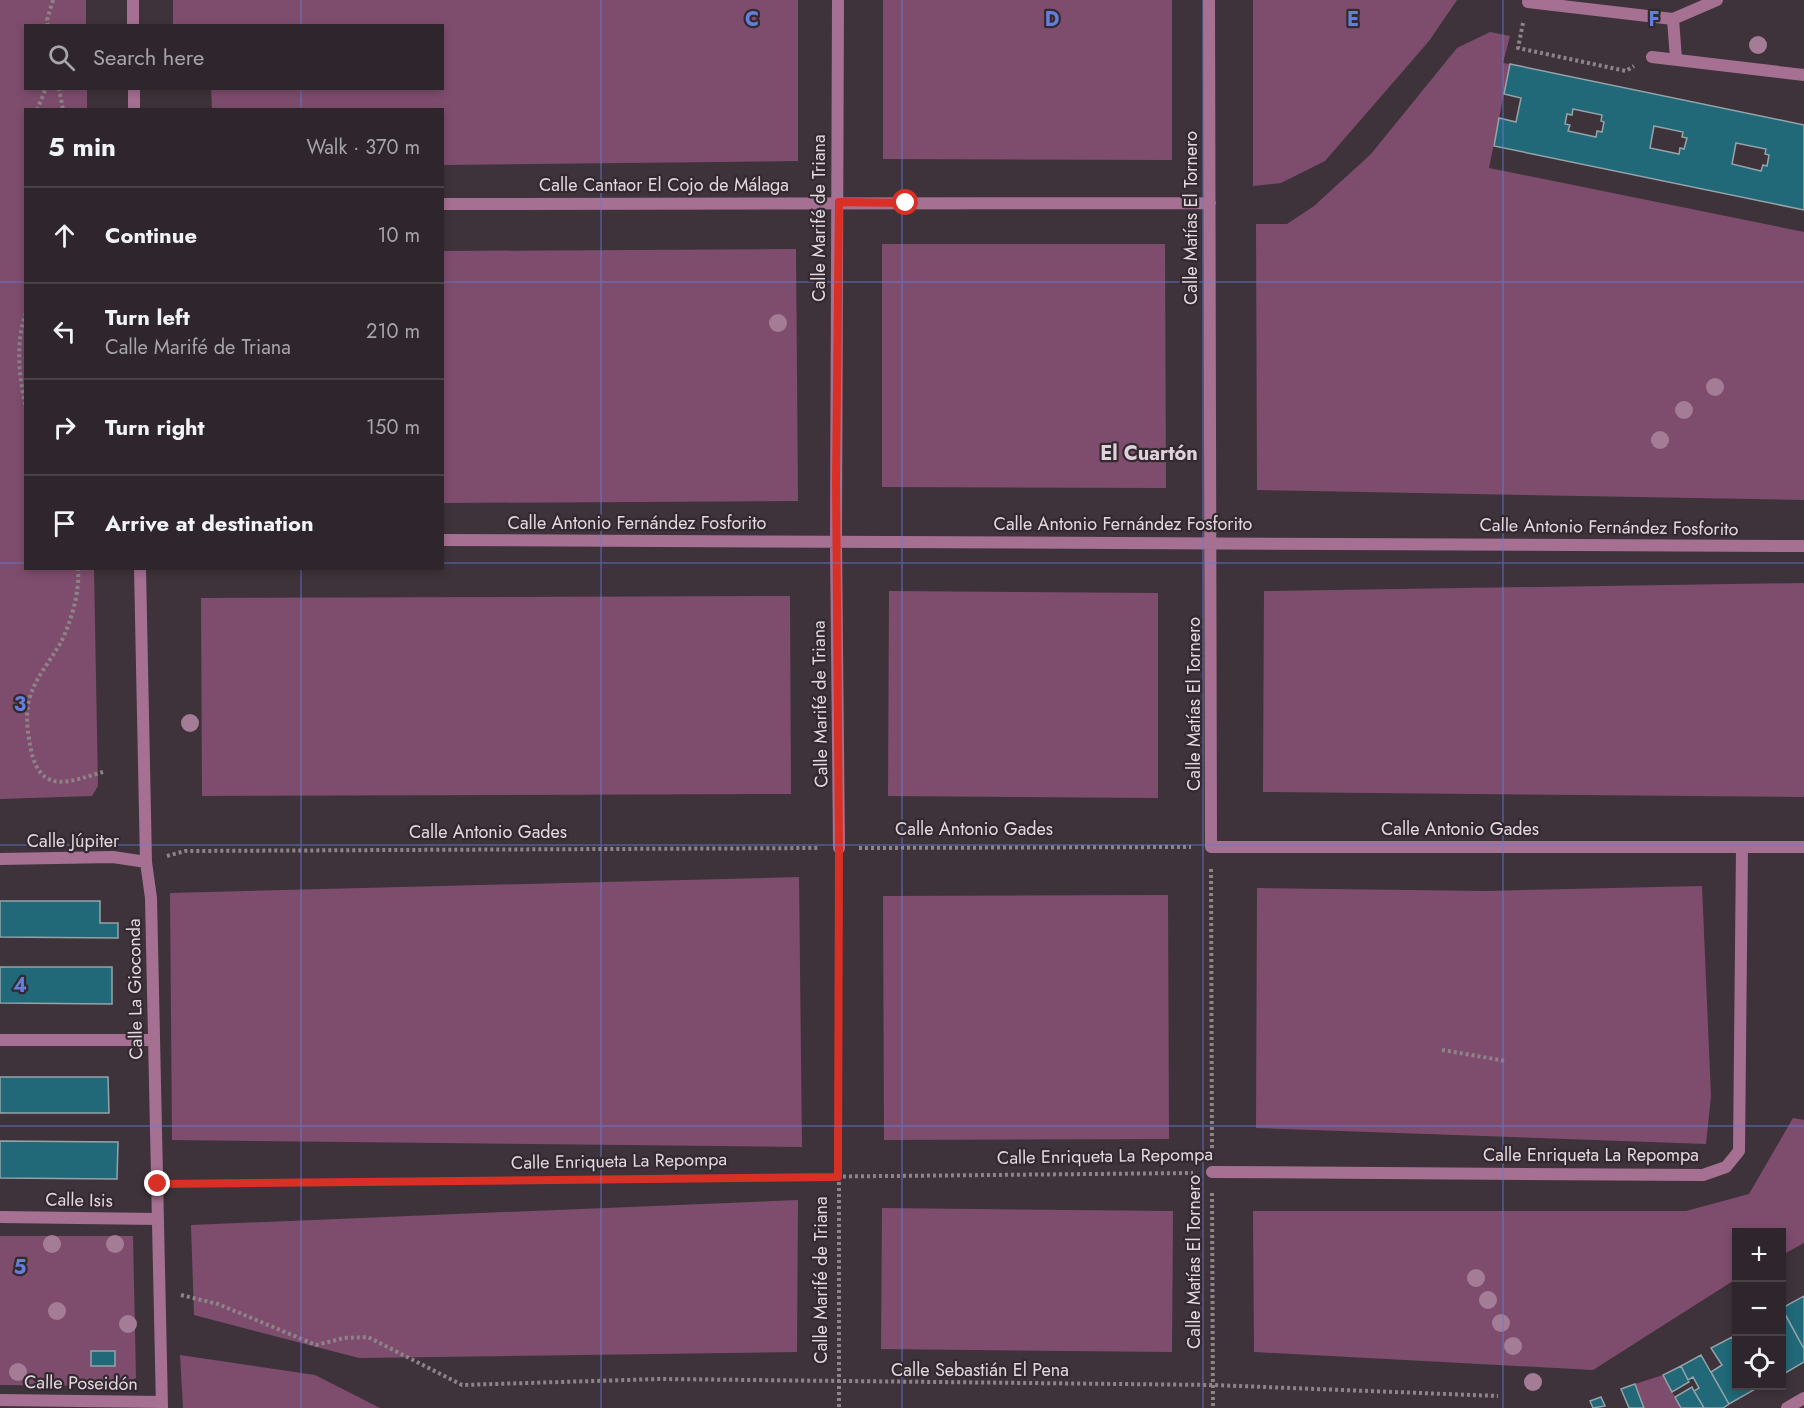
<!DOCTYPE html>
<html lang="en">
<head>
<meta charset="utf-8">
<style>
	:root { --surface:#2e262c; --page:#362e34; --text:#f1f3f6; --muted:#a7a5a9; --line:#494348 }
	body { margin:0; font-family:Jost,sans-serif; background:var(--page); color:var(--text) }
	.controls { position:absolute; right:18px; bottom:18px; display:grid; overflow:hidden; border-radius:0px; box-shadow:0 3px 9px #0003 }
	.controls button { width:54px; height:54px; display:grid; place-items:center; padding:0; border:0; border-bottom:2px solid var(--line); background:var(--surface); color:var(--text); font:30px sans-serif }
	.stop { position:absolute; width:18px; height:18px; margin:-14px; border:4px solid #d93025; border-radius:50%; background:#fff }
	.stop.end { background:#d93025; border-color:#fff; box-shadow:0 2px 6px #0008 }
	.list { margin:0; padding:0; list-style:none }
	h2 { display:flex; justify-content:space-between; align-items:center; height:78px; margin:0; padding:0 24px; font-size:26px }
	h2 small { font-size:20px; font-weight:400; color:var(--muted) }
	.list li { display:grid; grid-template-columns:39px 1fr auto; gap:18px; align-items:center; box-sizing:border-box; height:96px; padding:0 24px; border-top:2px solid var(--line) }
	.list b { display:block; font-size:22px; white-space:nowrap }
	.list p { margin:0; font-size:20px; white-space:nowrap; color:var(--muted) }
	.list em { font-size:20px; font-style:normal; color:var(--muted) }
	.icon { flex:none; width:33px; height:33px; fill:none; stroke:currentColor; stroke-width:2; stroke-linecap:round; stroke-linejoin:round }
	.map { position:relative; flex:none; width:1804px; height:1408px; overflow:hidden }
	.search { position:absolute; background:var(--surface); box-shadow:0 3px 9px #0003; left:24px; top:24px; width:420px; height:66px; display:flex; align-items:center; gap:15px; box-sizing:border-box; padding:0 21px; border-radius:0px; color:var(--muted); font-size:22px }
	.panel { position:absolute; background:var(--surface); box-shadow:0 3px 9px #0003; left:24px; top:108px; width:420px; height:462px; border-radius:0px }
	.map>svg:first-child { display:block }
	.green { fill:#7e4d6d }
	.building { fill:#216878; stroke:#94a4a9; stroke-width:1.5; fill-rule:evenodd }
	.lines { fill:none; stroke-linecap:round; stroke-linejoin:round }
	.path { stroke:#8d8389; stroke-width:4; stroke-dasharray:3 3; stroke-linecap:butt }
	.service { stroke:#a67092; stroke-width:12 }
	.minor { stroke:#a67092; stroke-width:12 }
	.tertiary { stroke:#a67092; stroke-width:12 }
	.tree { fill:#a47c95 }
	.route { stroke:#d93025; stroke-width:8 }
	.grid { fill:none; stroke:#627fda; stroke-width:1.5; stroke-opacity:0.55 }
	.labels { text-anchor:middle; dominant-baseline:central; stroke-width:4.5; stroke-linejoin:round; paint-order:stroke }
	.street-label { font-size:18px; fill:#e1d9de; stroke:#342930 }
	.neighbourhood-label { font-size:20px; font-weight:bold; fill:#e0d2da; stroke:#342930 }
	.grid-label { font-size:20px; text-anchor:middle; font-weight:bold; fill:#627fda; stroke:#342930; stroke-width:4.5; stroke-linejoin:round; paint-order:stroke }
</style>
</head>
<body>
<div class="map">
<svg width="1804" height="1408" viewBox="0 0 1804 1408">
	<rect width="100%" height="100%" fill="#3e333a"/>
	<!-- green -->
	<path class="green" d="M0,0H86V25L26,26V88L87,89V109L26,110V568L94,569L98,786L92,796L0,799Z
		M173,0H798V161L443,165L442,110L212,109L211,89L442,88V26L173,25Z
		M883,0H1172V160L883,159Z
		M1253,0H1457L1429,41L1325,161L1281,183L1253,186Z
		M1490,32L1510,36L1503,63L1510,64L1489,168L1804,232V500L1257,490L1256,224H1287L1314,206L1371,154L1457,48Z
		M882,244H1165L1166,488L882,487Z
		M796,249L798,501L443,503V251Z
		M1804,583V797L1263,792L1264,591Z
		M889,591L1158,593V798L888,796Z
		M790,596L791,794L202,796L201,598Z
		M799,877L802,1147L172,1140L170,893Z
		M1702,886L1711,1096L1706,1144L1256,1128L1257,888L1486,891Z
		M1168,895L1169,1139L884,1140L883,896Z
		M1793,1118L1804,1120V1243L1782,1255V1232H1736V1279L1593,1370L1254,1352L1253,1211H1686L1749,1194Z
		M798,1200L797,1352L359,1358L194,1315L191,1225Z
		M882,1208L1173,1211L1172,1352L881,1349Z
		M0,1236H133L136,1378L122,1386L0,1385Z
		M180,1355L315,1375L380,1408H183Z
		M1663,1375L1681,1408H1644L1635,1384Z"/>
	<!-- building -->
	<path class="building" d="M1510,64L1804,125V210L1494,146L1499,118L1516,122L1521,98L1504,94ZM1573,109L1602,115L1601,121L1604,122L1602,132L1597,131L1596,137L1568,131L1570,125L1565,124L1567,114L1572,115ZM1654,126L1683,132L1682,137L1687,138L1684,149L1680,148L1679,154L1650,148ZM1736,143L1766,149L1765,154L1769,155L1767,166L1763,165L1761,171L1732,164Z
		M0,901H100V923H118V938L0,937Z
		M0,967H112V1004L0,1003Z
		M0,1077H108L109,1113H0Z
		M0,1141L118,1142L117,1179L0,1178Z
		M1804,1296V1349L1782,1308Z
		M1782,1309L1804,1349V1362L1782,1375Z
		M1732,1337L1736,1345V1386L1759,1387L1729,1404L1711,1372L1722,1365L1711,1348Z
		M91,1351H115V1366H91Z
		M1701,1355L1729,1404L1723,1408H1704L1694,1391L1699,1388L1693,1377L1688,1380L1681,1366Z
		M1681,1366L1689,1382L1672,1392L1663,1375Z
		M1635,1384L1639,1395L1644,1408H1629L1621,1389Z
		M1692,1387L1694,1391L1704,1408H1681L1675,1397Z
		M1601,1397L1605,1406L1593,1408L1590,1401Z"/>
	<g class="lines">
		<!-- path -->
		<path class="path" d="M1523,23L1518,48L1626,71L1634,66
			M48,26L47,20L53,0
			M59,88L63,110
			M37,110L46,88
			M26,151V186
			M26,313C15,343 19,378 26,408
			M78,568C80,592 71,623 60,644C49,663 35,678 29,700C25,716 28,734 31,750C41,796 71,781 103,772
			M859,848L1191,847
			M167,856L185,851L819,848
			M1211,869L1212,1150
			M839,870V1408
			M1442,1050L1506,1061
			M177,1183L1193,1173
			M1212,1193L1213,1408
			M181,1295L218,1304L316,1345L344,1338L368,1337L462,1385L659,1379L1213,1385L1498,1396"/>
		<!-- service -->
		<path class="service" d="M1528,2L1673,19L1676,59
			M1673,19L1717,0"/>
		<!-- minor -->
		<path class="minor" d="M133,0V26
			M838,0L836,541L839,848
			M1209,0L1211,847H1804
			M1652,57L1804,75
			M134,88V110
			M442,204L1210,203
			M442,540L1804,546
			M140,568L146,862L151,898L162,1408
			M0,859L113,857L146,862
			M0,1040H154
			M1212,1172L1703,1175L1726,1167L1739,1151L1742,847
			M0,1217L158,1219
			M0,1400L162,1402"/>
		<!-- tertiary -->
		<path class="tertiary" d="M1787,1408L1804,1398"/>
	</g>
	<!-- trees -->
	<g class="tree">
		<circle cx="1758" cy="45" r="9"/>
		<circle cx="778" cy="323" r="9"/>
		<circle cx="1715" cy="387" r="9"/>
		<circle cx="1684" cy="410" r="9"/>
		<circle cx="1660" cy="440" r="9"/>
		<circle cx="190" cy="723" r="9"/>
		<circle cx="52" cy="1244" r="9"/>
		<circle cx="115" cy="1244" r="9"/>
		<circle cx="1476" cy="1278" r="9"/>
		<circle cx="1488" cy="1300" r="9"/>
		<circle cx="57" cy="1311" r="9"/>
		<circle cx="1501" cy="1323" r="9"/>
		<circle cx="128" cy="1324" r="9"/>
		<circle cx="1513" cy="1346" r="9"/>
		<circle cx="18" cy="1372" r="9"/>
		<circle cx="1533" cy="1382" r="9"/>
	</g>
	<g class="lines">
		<!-- route -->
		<path class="route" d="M158,1184L838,1177L839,848L836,481L839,202L906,203"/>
	</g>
	<!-- grid -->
	<path class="grid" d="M301,0V26M601,0V1408M902,0V1408M1203,0V1408M1503,0V1408M301,88V110M0,282H26M442,282H1804M0,563H26M442,563H1804M301,568V1408M0,845H1804M0,1126H1804"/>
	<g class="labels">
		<!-- street labels -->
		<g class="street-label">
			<text x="664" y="185">Calle Cantaor El Cojo de Málaga</text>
			<text transform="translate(819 218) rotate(-90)">Calle Marifé de Triana</text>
			<text transform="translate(1191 218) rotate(-90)">Calle Matías El Tornero</text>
			<text x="637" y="523">Calle Antonio Fernández Fosforito</text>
			<text x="1123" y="524">Calle Antonio Fernández Fosforito</text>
			<text transform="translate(1609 527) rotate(1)">Calle Antonio Fernández Fosforito</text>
			<text transform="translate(820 704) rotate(-91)">Calle Marifé de Triana</text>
			<text transform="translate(1194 704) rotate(-90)">Calle Matías El Tornero</text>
			<text x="974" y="829">Calle Antonio Gades</text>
			<text x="1460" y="829">Calle Antonio Gades</text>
			<text x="488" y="832">Calle Antonio Gades</text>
			<text x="73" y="841">Calle Júpiter</text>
			<text transform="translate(135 989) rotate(-91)">Calle La Gioconda</text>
			<text x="1591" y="1155">Calle Enriqueta La Repompa</text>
			<text transform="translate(1105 1156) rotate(-1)">Calle Enriqueta La Repompa</text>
			<text transform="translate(619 1161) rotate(-1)">Calle Enriqueta La Repompa</text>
			<text transform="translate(79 1200) rotate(1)">Calle Isis</text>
			<text transform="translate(1194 1262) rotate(-90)">Calle Matías El Tornero</text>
			<text transform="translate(821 1280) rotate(-90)">Calle Marifé de Triana</text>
			<text x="980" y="1370">Calle Sebastián El Pena</text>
			<text transform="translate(81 1383) rotate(1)">Calle Poseidón</text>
		</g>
		<!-- neighbourhood labels -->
		<g class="neighbourhood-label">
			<text x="1149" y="453">El Cuartón</text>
		</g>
	</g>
	<g class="grid-label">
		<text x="752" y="26">C</text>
		<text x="1052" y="26">D</text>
		<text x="1353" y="26">E</text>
		<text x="1654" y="26">F</text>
		<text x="20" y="711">3</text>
		<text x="20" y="992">4</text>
		<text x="20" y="1274">5</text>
	</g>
</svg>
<div class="controls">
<button>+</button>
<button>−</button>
<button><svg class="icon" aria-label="locate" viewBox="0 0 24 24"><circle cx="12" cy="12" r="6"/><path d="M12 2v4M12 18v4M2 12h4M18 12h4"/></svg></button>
</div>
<div class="stop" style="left:906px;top:203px"></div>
<div class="stop end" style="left:158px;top:1184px"></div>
<div class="search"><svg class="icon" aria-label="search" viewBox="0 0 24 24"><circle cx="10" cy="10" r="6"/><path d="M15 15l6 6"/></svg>Search here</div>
<section class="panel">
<h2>5 min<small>Walk · 370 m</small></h2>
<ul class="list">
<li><svg class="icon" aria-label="ahead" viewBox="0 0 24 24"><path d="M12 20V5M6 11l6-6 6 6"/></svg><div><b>Continue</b></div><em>10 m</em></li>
<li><svg class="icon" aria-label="left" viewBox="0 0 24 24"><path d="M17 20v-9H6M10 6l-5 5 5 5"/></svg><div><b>Turn left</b><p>Calle Marifé de Triana</p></div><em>210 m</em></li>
<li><svg class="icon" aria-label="right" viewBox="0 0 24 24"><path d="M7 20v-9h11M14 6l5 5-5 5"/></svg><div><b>Turn right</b></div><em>150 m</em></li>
<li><svg class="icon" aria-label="arrive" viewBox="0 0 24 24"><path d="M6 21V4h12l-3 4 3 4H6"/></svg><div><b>Arrive at destination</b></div></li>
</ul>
</section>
</div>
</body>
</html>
